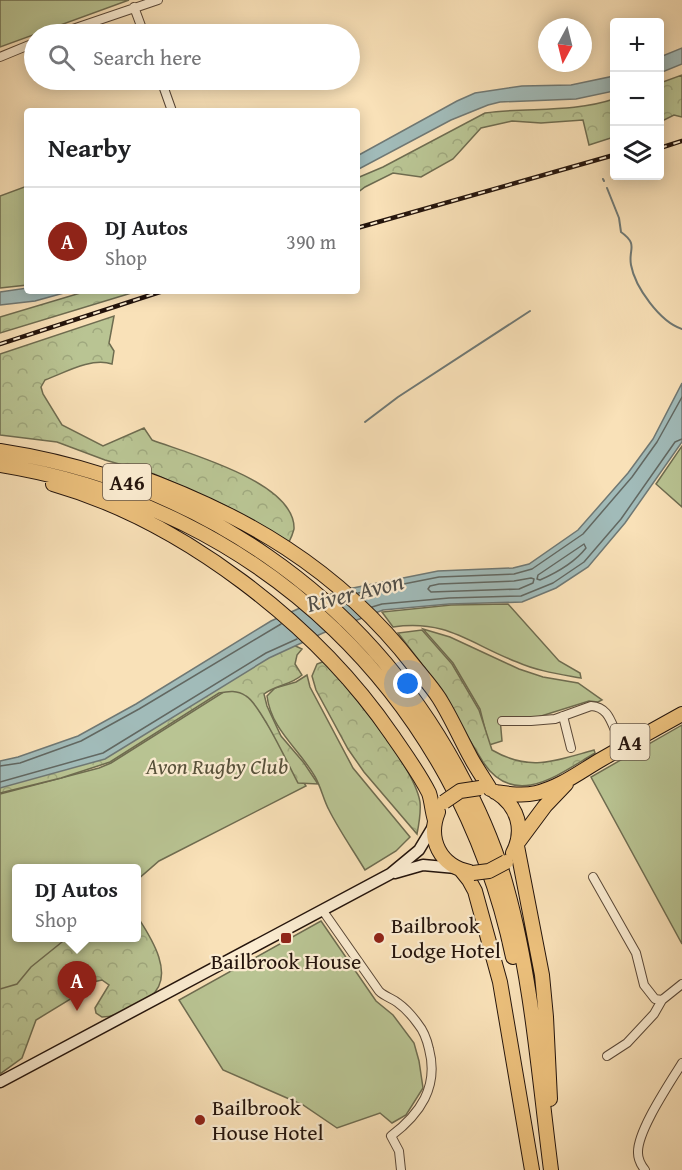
<!DOCTYPE html>
<html lang="en">
<head>
<meta charset="utf-8">
<style>
	:root { --surface:#fff; --page:#f2f2f2; --text:#202124; --muted:#757577; --line:#e0e0e0; --accent:#8f2418 }
	body { margin:0; font-family:"Gentium Book Plus",serif; background:var(--page); color:var(--text) }
	.controls { position:absolute; right:18px; top:18px; display:grid; overflow:hidden; border-radius:6px; box-shadow:0 3px 15px #0003 }
	.controls button { width:54px; height:54px; display:grid; place-items:center; padding:0; border:0; border-bottom:2px solid var(--line); background:var(--surface); color:var(--text); font:30px sans-serif }
	.compass { position:absolute; left:538px; top:18px; width:54px; height:54px; border-radius:50%; background:var(--surface); box-shadow:0 3px 15px #0003; rotate:187deg }
	.you { position:absolute; left:408px; top:684px; width:21px; height:21px; margin:-15px; border:4px solid #fff; border-radius:50%; background:#1a73e8; box-shadow:0 0 0 9px #1a73e833 }
	.badge { display:grid; place-items:center; width:39px; height:39px; border-radius:50%; background:var(--accent); color:#fff; font-size:20px; font-weight:700 }
	.pin { position:absolute; translate:-50% -50px; filter:drop-shadow(0 2px 3px #0008) }
	.pin::after { content:''; position:absolute; top:32px; width:21px; height:18px; background:inherit; clip-path:polygon(0 0,100% 0,50% 100%) }
	.popup { position:absolute; left:12px; top:864px; width:129px; height:78px; box-sizing:border-box; display:grid; place-content:center; border-radius:6px; background:var(--surface); filter:drop-shadow(0 2px 4px #0005); font-size:20px; white-space:nowrap; color:var(--muted) }
	.popup b { font-size:22px; color:var(--text) }
	.popup::after { content:''; position:absolute; left:50%; top:100%; margin-left:-12px; border:12px solid transparent; border-top-color:var(--surface) }
	.list { margin:0; padding:0; list-style:none }
	h2 { display:flex; justify-content:space-between; align-items:center; height:78px; margin:0; padding:0 24px; font-size:26px }
	h2 small { font-size:20px; font-weight:400; color:var(--muted) }
	.list li { display:grid; grid-template-columns:39px 1fr auto; gap:18px; align-items:center; box-sizing:border-box; height:108px; padding:0 24px; border-top:2px solid var(--line) }
	.list b { display:block; font-size:22px; white-space:nowrap }
	.list p { margin:0; font-size:20px; white-space:nowrap; color:var(--muted) }
	.list em { font-size:20px; font-style:normal; color:var(--muted) }
	.icon { flex:none; width:33px; height:33px; fill:none; stroke:currentColor; stroke-width:2; stroke-linecap:round; stroke-linejoin:round }
	.map { position:relative; flex:none; width:682px; height:1170px; overflow:hidden }
	.search { position:absolute; background:var(--surface); box-shadow:0 3px 15px #0003; left:24px; top:24px; width:336px; height:66px; display:flex; align-items:center; gap:15px; box-sizing:border-box; padding:0 21px; border-radius:33px; color:var(--muted); font-size:22px }
	.panel { position:absolute; background:var(--surface); box-shadow:0 3px 15px #0003; left:24px; top:108px; width:336px; height:186px; border-radius:6px }
	.map>svg:first-child { display:block }
	.green { fill:#b9c493; stroke:#6e6c50; stroke-width:1.5 }
	.forest { fill:url(#forest-crowns); stroke:#6e6c50; stroke-width:1.5 }
	.water { fill:#a1bbb9; stroke:#6f7874; stroke-width:1.5 }
	.lines { fill:none; stroke-linecap:round; stroke-linejoin:round }
	.shore { stroke:#626862; stroke-width:1.5 }
	.stream { stroke:#6f7874; stroke-width:2 }
	.street-casing { stroke:#594737; stroke-width:10 }
	.secondary-casing { stroke:#24140c; stroke-width:13 }
	.highway-casing { stroke:#24140c; stroke-width:16 }
	.street { stroke:#fbecd1; stroke-width:8 }
	.secondary { stroke:#fbecd1; stroke-width:10 }
	.highway { stroke:#ecc07c; stroke-width:14 }
	.rail-casing { stroke:#24140c; stroke-width:4.5 }
	.rail { stroke:#fbecd1; stroke-width:2; stroke-dasharray:7; stroke-linecap:butt }
	.highway-bridge-casing { stroke:#24140c; stroke-width:16; stroke-linecap:butt }
	.highway-bridge { stroke:#ecc07c; stroke-width:14 }
	.poi-dot { fill:#8f2418; stroke:#fbecd1; stroke-width:2 }
	.labels { text-anchor:middle; dominant-baseline:central; stroke-width:4.5; stroke-linejoin:round; paint-order:stroke }
	.shield { fill:#fbecd1; stroke:#645547; stroke-width:1.5 }
	.shield-label { font-size:21px; font-weight:bold; fill:#24140c }
	.park-label { font-size:22px; font-style:italic; fill:#58523b; stroke:#fbecd1 }
	.poi-label { font-size:22px; fill:#24140c; stroke:#fbecd1; text-anchor:start }
	.water-label { font-size:24px; font-style:italic; fill:#504e49; stroke:#fbecd1 }
</style>
</head>
<body>
<div class="map">
<svg width="682" height="1170" viewBox="0 0 682 1170">
	<defs>
		<pattern id="forest-crowns" width="20" height="18" patternUnits="userSpaceOnUse" patternTransform="scale(1.5)"><rect width="20" height="18" fill="#b9c493"/><path d="M2 6a3 3 0 1 1 6 0M12 15a3 3 0 1 1 6 0" fill="none" stroke="#9fa87e"/></pattern>
	</defs>
	<rect width="100%" height="100%" fill="#f9e1b8"/>
	<filter id="stains"><feTurbulence type="fractalNoise" baseFrequency=".00333" numOctaves="4"/><feColorMatrix values="0 0 0 0 .2 0 0 0 0 .09 0 0 0 0 .02 0 0 0 .5 -.17"/></filter>
	<radialGradient id="worn" r=".72"><stop offset=".6" stop-color="#630" stop-opacity="0"/><stop offset="1" stop-color="#630" stop-opacity=".3"/></radialGradient>
	<!-- green -->
	<path class="green" d="M0,0H129L0,47Z
		M27,186V285L0,288V196Z
		M682,446V507L656,484Z
		M508,604L559,661L580,673L581,678C559,674 537,671 517,662C470,644 447,619 393,627L382,612L451,605Z
		M423,629L450,637L519,669L543,677L578,683L602,700L598,702L589,701L538,717L500,718L502,741L489,745L480,709L453,663Z
		M307,675L310,687L353,768L410,837L396,851L365,870C353,850 339,830 329,810C323,799 321,786 314,775C298,748 271,729 267,696L275,688L296,682Z
		M241,681L306,786L159,861L137,880V868H17V938H109L0,1009V794L99,768L111,763Z
		M682,725V944L591,777Z
		M321,921L376,1001L393,1015L414,1043L419,1061L423,1088L406,1115L392,1123L380,1113L337,1128L303,1105L223,1070L179,1000Z"/>
	<!-- forest -->
	<path class="forest" d="M682,75V117L674,115L660,122V83Z
		M614,99V137L589,145L583,120L541,123L512,121L481,128L453,159L421,177L393,173L365,187L357,193V178L383,167L485,113C529,107 572,113 614,99Z
		M87,291H138L0,333V317Z
		M114,316L109,343L114,351L112,364C91,357 64,373 45,380L41,387L43,394L62,425L103,446L144,428L152,440C186,453 296,482 294,529C293,533 291,538 289,542L226,506L154,474L105,460L57,442L0,435V354Z
		M422,630L452,664L479,710L492,750C530,772 554,761 594,750L595,753C559,774 515,810 483,762L430,675L398,633Z
		M285,641L302,649L297,655L295,664L302,675C291,685 276,685 264,694L267,706L281,736L304,763L318,784L298,783C289,766 260,704 246,696C237,690 229,691 219,693L110,762L61,778L0,793V782Z
		M325,661C350,692 414,765 420,802C421,812 419,824 417,834L364,772L348,749L316,690L312,676L317,664Z
		M137,916C150,936 177,976 150,997C145,1000 138,1003 133,1006C123,1011 114,1017 102,1017L96,1013L95,1008L109,985L102,980L93,982L85,987L69,1000L36,1020L22,1058L0,1074V989L17,984L31,967L67,938H137Z"/>
	<!-- water -->
	<path class="water" d="M682,48V64L660,73V57Z
		M614,76V91L576,99L500,102L488,105L451,120L357,170V156L457,101L475,93L522,86L571,85Z
		M27,288V291H71L35,301L0,305V292Z
		M682,383V442L625,523L588,567L556,588L522,602L449,604L383,610L323,633L269,658L105,759L0,788V761L18,757L78,736L136,704L271,621L338,591L438,571L513,568L529,564L578,530L628,473L653,439Z"/>
	<g class="lines">
		<!-- shore -->
		<path class="shore" d="M584,544L586,548C575,562 556,573 540,580L537,579L538,575Z
			M531,578L534,579L533,583L519,589L431,592L428,589L430,586L439,584L514,581Z
			M358,593L439,577L514,574L532,569L583,534L632,477L657,442L682,397
			M372,607L382,604L449,598L521,596L553,583L584,562L621,519L675,442L682,439
			M0,766L20,763L81,741L139,709L281,624
			M0,782L103,753L266,653L297,639"/>
		<!-- stream -->
		<path class="stream" d="M603,179L604,181
			M607,188L619,218L621,232C639,245 628,249 631,265C635,287 660,322 682,329
			M365,422L398,397L530,311"/>
		<defs>
			<path id="street" d="M134,7L144,34
				M58,34L158,0
				M0,57L34,43
				M161,80L172,111
				M563,716L571,748
				M502,721H531L555,719L591,706C609,707 611,723 618,737
				M593,877L636,953L644,985L655,999L662,1000
				M323,911L379,991C385,997 392,998 398,1003C405,1008 413,1017 418,1024C423,1030 427,1040 429,1049C439,1087 420,1114 391,1136L399,1151L401,1170
				M607,1056L627,1043L654,1014L662,1000L682,984
				M645,1170C641,1165 638,1159 638,1153C637,1131 670,1083 682,1063"/>
			<path id="secondary" d="M395,873L423,865L456,868
				M0,1082L390,874L419,850L434,825"/>
			<path id="highway" d="M0,451C196,481 363,594 458,770C478,807 496,847 507,889C532,980 539,1077 551,1170
				M0,465C263,508 458,697 513,957
				M129,473C243,513 339,569 414,666C422,676 432,687 439,698C451,717 460,738 471,758C477,769 484,779 490,789
				M53,484C182,521 316,624 392,735C405,754 419,773 429,793C432,802 432,811 435,820
				M495,792C509,794 523,796 536,793C561,787 581,771 602,759C628,744 655,729 682,714
				M496,792C518,806 525,830 513,853
				M438,812C427,839 440,866 470,872
				M519,841L545,806L566,784
				M517,846L542,975L546,1017L550,1099
				M461,870L469,880L475,891L500,982L532,1170"/>
		</defs>
		<!-- street casing -->
		<use href="#street" class="street-casing"/>
		<!-- secondary casing -->
		<use href="#secondary" class="secondary-casing"/>
		<!-- highway casing -->
		<use href="#highway" class="highway-casing"/>
		<!-- street -->
		<use href="#street" class="street"/>
		<!-- secondary -->
		<use href="#secondary" class="secondary"/>
		<!-- highway -->
		<use href="#highway" class="highway"/>
		<defs>
			<path id="rail" d="M660,148L682,141
				M357,228L614,155
				M0,344L163,291"/>
		</defs>
		<!-- rail casing -->
		<use href="#rail" class="rail-casing"/>
		<!-- rail -->
		<use href="#rail" class="rail"/>
		<defs>
			<path id="highway-bridge" d="M444,802L460,791L480,788
				M473,873L489,871L506,862"/>
		</defs>
		<!-- highway-bridge casing -->
		<use href="#highway-bridge" class="highway-bridge-casing"/>
		<!-- highway-bridge -->
		<use href="#highway-bridge" class="highway-bridge"/>
	</g>
	<!-- markers -->
	<g class="poi-dot">
		<rect x="280" y="932" width="12" height="12" rx="3"/>
		<circle cx="379" cy="938" r="6"/>
		<circle cx="200" cy="1120" r="6"/>
	</g>
	<g class="labels">
		<!-- shield labels -->
		<g class="shield">
			<rect x="103" y="464" width="48" height="36" rx="4.5"/>
			<rect x="610.5" y="724" width="39" height="36" rx="4.5"/>
		</g>
		<g class="shield-label">
			<text x="127" y="482">A46</text>
			<text x="630" y="742">A4</text>
		</g>
		<!-- park labels -->
		<g class="park-label">
			<text x="217" y="766">Avon Rugby Club</text>
		</g>
		<!-- poi labels -->
		<g class="poi-label">
			<text x="391" y="925">Bailbrook<tspan x="391" dy="25">Lodge Hotel</tspan></text>
			<text x="286" y="961" text-anchor="middle">Bailbrook House</text>
			<text x="212" y="1107">Bailbrook<tspan x="212" dy="25">House Hotel</tspan></text>
		</g>
		<!-- water labels -->
		<g class="water-label">
			<text transform="translate(355 592) rotate(-14)">River Avon</text>
		</g>
	</g>
	<rect width="100%" height="100%" filter="url(#stains)"/>
	<rect width="100%" height="100%" fill="url(#worn)"/>
</svg>
<div class="controls">
<button>+</button>
<button>−</button>
<button><svg class="icon" aria-label="layers" viewBox="0 0 24 24"><path d="M12 4l9 5-9 5-9-5zM3 14l9 5 9-5"/></svg></button>
</div>
<svg class="compass" viewBox="-18 -18 36 36"><path d="M0-13l5 13h-10z" fill="#e53935"/><path d="M0 13l5-13h-10z" fill="#757577"/></svg>
<div class="you"></div>
<div class="pin badge" style="left:77px;top:1011px">A</div>
<div class="popup"><b>DJ Autos</b>Shop</div>
<div class="search"><svg class="icon" aria-label="search" viewBox="0 0 24 24"><circle cx="10" cy="10" r="6"/><path d="M15 15l6 6"/></svg>Search here</div>
<section class="panel">
<h2>Nearby<small></small></h2>
<ul class="list">
<li><span class="badge">A</span><div><b>DJ Autos</b><p>Shop</p></div><em>390 m</em></li>
</ul>
</section>
</div>
</body>
</html>
